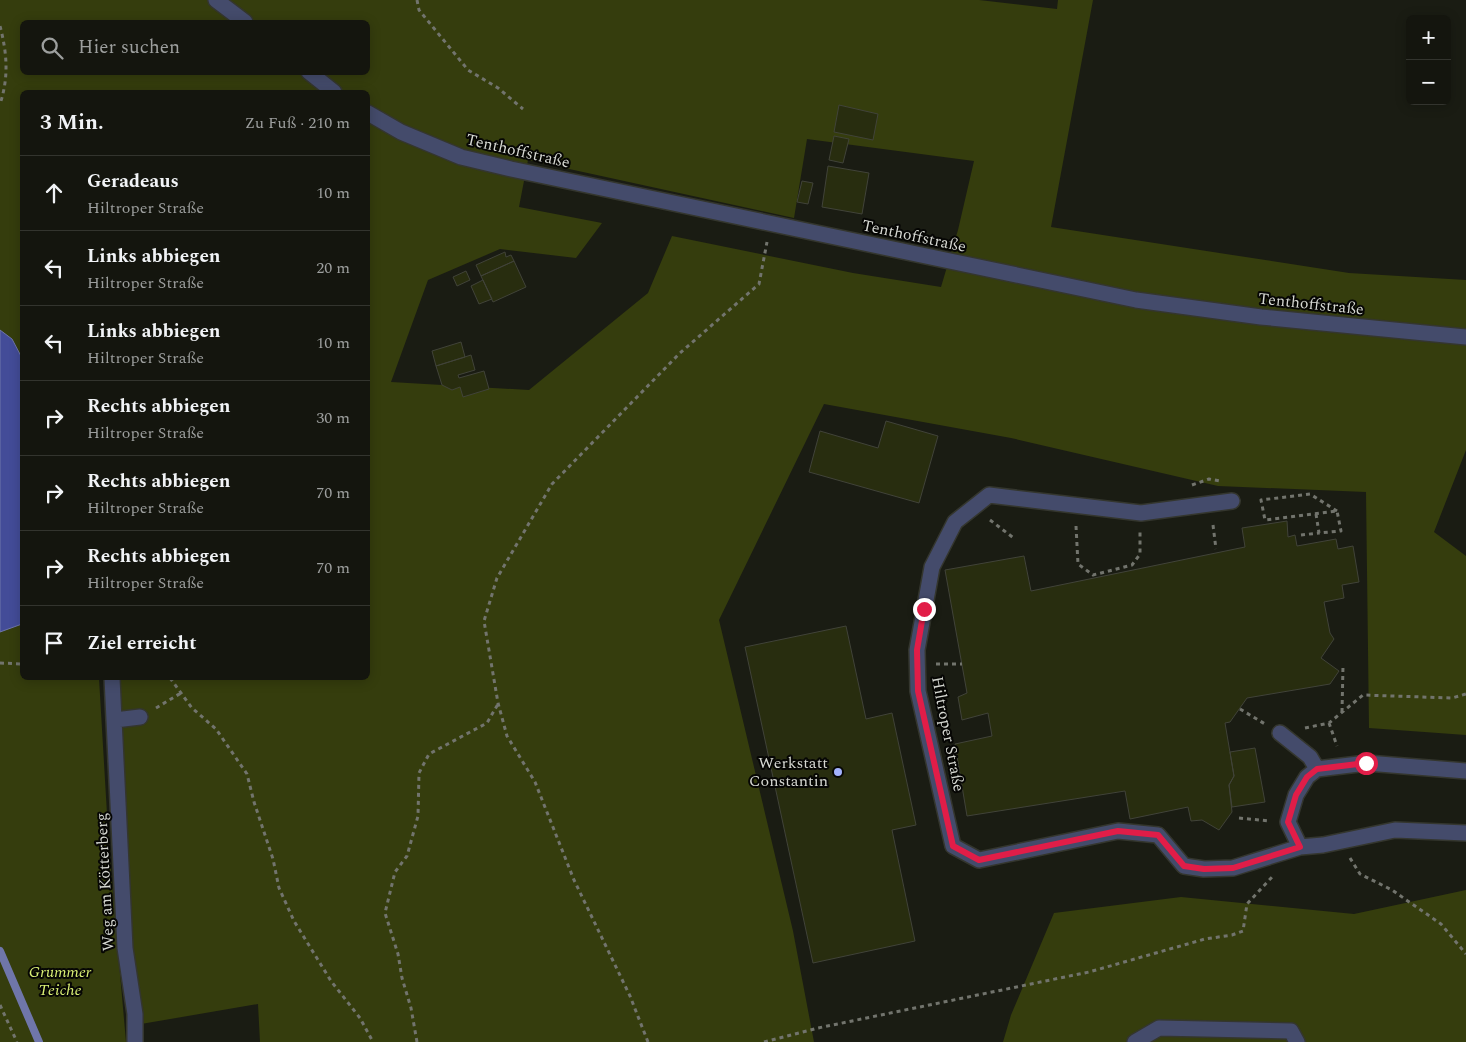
<!DOCTYPE html>
<html lang="de">
<head>
<meta charset="utf-8">
<style>
	:root { --surface:#14150e; --page:#1d1e17; --text:#f1f3f6; --muted:#9d9f9e; --line:#33342e }
	body { margin:0; font-family:Spectral,serif; background:var(--page); color:var(--text) }
	.controls { position:absolute; right:15px; top:15px; display:grid; overflow:hidden; border-radius:8px; box-shadow:0 2px 12px #0003 }
	.controls button { width:45px; height:45px; display:grid; place-items:center; padding:0; border:0; border-bottom:1px solid var(--line); background:var(--surface); color:var(--text); font:25px sans-serif }
	.stop { position:absolute; width:15px; height:15px; margin:-11px; border:4px solid #e11d48; border-radius:50%; background:#fff }
	.stop.end { background:#e11d48; border-color:#fff; box-shadow:0 1px 5px #0008 }
	.list { margin:0; padding:0; list-style:none }
	h2 { display:flex; justify-content:space-between; align-items:center; height:65px; margin:0; padding:0 20px; font-size:21px }
	h2 small { font-size:16px; font-weight:400; color:var(--muted) }
	.list li { display:grid; grid-template-columns:32px 1fr auto; gap:15px; align-items:center; box-sizing:border-box; height:75px; padding:0 20px; border-top:1px solid var(--line) }
	.list b { display:block; font-size:19px; white-space:nowrap }
	.list p { margin:0; font-size:16px; white-space:nowrap; color:var(--muted) }
	.list em { font-size:16px; font-style:normal; color:var(--muted) }
	.icon { flex:none; width:28px; height:28px; fill:none; stroke:currentColor; stroke-width:2; stroke-linecap:round; stroke-linejoin:round }
	.map { position:relative; flex:none; width:1466px; height:1042px; overflow:hidden }
	.search { position:absolute; background:var(--surface); box-shadow:0 2px 12px #0003; left:20px; top:20px; width:350px; height:55px; display:flex; align-items:center; gap:12px; box-sizing:border-box; padding:0 18px; border-radius:8px; color:var(--muted); font-size:19px }
	.panel { position:absolute; background:var(--surface); box-shadow:0 2px 12px #0003; left:20px; top:90px; width:350px; height:590px; border-radius:8px }
	.map>svg:first-child { display:block }
	.green { fill:#353d0d; fill-rule:evenodd }
	.water { fill:#434c98; stroke:#6f76a9 }
	.lines { fill:none; stroke-linecap:round; stroke-linejoin:round }
	.stream { stroke:#6f76a9; stroke-width:8 }
	.building { fill:#282d0f; stroke:#414339 }
	.minor-casing { stroke:#34362e; stroke-width:18 }
	.path { stroke:#72746d; stroke-width:3; stroke-dasharray:4 4; stroke-linecap:butt }
	.minor { stroke:#444b6b; stroke-width:15 }
	.route { stroke:#e11d48; stroke-width:6 }
	.poi-dot { fill:#a3b2fc; stroke:#060604; stroke-width:2 }
	.labels { text-anchor:middle; dominant-baseline:central; stroke-width:4; stroke-linejoin:round; paint-order:stroke }
	.street-label { font-size:16px; fill:#d6d8d2; stroke:#060604 }
	.poi-label { font-size:16px; fill:#d6d8d2; stroke:#060604; text-anchor:end }
	.park-label { font-size:16px; font-style:italic; fill:#dbf175; stroke:#060604 }
</style>
</head>
<body>
<div class="map">
<svg width="1466" height="1042" viewBox="0 0 1466 1042">
	<rect width="100%" height="100%" fill="#1a1c13"/>
	<!-- green -->
	<path class="green" d="M0,0H979L1057,9L1058,0H1093L1051,227L1349,273L1466,280V450L1434,532L1466,556V735L1369,728L1366,492L1218,486L1011,438L824,404L719,620L793,931L814,1042H260L258,1004L141,1024L131,929L116,678H368V92H22V678H99L109,848L126,1042H0ZM22,22H368V72H22ZM807,139L974,161L958,230L941,287L853,273L672,236L648,293L529,390L391,382L428,280L500,249L576,258L602,223L519,207L528,160L794,218Z
		M1466,890V1042H1003L1011,1015L1054,913L1181,897L1354,914Z"/>
	<!-- water -->
	<path class="water" d="M0,330L12,339L22,358V624L0,632Z"/>
	<g class="lines">
		<!-- stream -->
		<path class="stream" d="M0,951L39,1042"/>
	</g>
	<!-- building -->
	<path class="building" d="M839,105L878,114L873,140L834,132Z
		M834,136L849,139L843,163L829,160Z
		M828,166L869,173L862,214L822,207Z
		M802,181L813,183L808,204L797,202Z
		M505,252L506,257L511,255L514,261L481,276L476,265Z
		M514,261L526,287L493,302L481,276Z
		M466,271L470,280L457,286L453,277Z
		M483,280L492,299L479,304L471,286Z
		M461,342L465,357L436,366L432,351Z
		M471,355L475,370L458,375L459,378L484,371L489,389L463,397L460,387L452,390L442,385L436,366Z
		M886,421L938,436L919,503L809,472L820,431L878,448Z
		M1287,521L1288,537L1295,535L1297,546L1336,539L1338,549L1353,546L1359,582L1342,585L1344,598L1324,602L1330,633L1334,639L1321,658L1339,671L1330,684L1247,698L1230,722L1225,723L1234,776L1229,785L1232,812L1219,830L1202,820L1191,821L1188,807L1130,819L1125,791L967,816L955,744L992,736L988,713L962,720L958,697L967,693L945,570L1024,556L1031,591L1245,547L1242,528Z
		M846,626L866,719L892,713L916,825L892,830L915,941L813,963L745,647Z
		M1255,748L1265,802L1232,807L1229,785L1234,776L1230,752Z"/>
	<g class="lines">
		<defs>
			<path id="minor" d="M216,0L245,22
				M309,72L334,92
				M368,113L401,132L461,157L511,169L1136,300L1261,317L1466,337
				M1232,501L1141,513L989,495L955,522L932,567L917,650L918,691L953,846L979,860L1118,831L1158,835L1184,866L1204,869L1233,868L1300,847L1323,845L1395,830L1466,833
				M112,678L125,948L135,1014V1042
				M115,720L140,717
				M1280,733L1310,757L1317,769
				M1300,847L1288,822L1296,795L1307,777L1317,769L1367,763L1466,771
				M1135,1042L1159,1028L1291,1031L1297,1042"/>
		</defs>
		<!-- minor casing -->
		<use href="#minor" class="minor-casing"/>
		<!-- path -->
		<path class="path" d="M417,0L419,10L468,70L498,88L523,109
			M0,26C7,53 9,77 0,104
			M1192,485L1209,479L1220,481
			M1316,514L1319,533L1341,531L1337,511L1265,520L1261,500L1310,494L1337,511
			M990,520L1015,539
			M1213,525L1216,549
			M1076,526L1078,564L1093,575L1132,565L1140,554V531
			M1301,535L1319,533
			M0,663L22,664
			M936,664H962
			M170,678L192,708L216,729L247,774L254,802L273,859L279,888L294,921L331,981L360,1018L373,1042
			M156,708L181,693
			M1240,709L1265,724
			M1342,712L1343,666
			M1329,723L1337,746
			M1305,728L1329,723L1363,695L1452,698L1466,694
			M1239,818L1270,821
			M1350,858L1360,874L1392,890L1441,924L1466,954
			M0,1005L17,1042
			M417,1042L411,1008L402,978L398,954L385,913L395,872L407,856L418,816L419,773L429,754L487,723L498,704
			M648,1042L630,996L574,880L535,782L507,736L498,703L484,621L497,578L552,484L680,353L759,284L767,242
			M764,1042L818,1028L1089,972L1205,939L1232,935L1243,931L1247,904L1272,877"/>
		<!-- minor -->
		<use href="#minor" class="minor"/>
	</g>
	<g class="lines">
		<!-- route -->
		<path class="route" d="M924,609L917,650L918,691L953,846L979,860L1118,831L1158,835L1184,866L1204,869L1233,868L1300,847L1288,822L1296,795L1307,777L1317,769L1366,763"/>
	</g>
	<!-- markers -->
	<circle class="poi-dot" cx="838" cy="772" r="5"/>
	<g class="labels">
		<!-- street labels -->
		<g class="street-label">
			<text transform="translate(518 151) rotate(13)">Tenthoffstraße</text>
			<text transform="translate(914 236) rotate(12)">Tenthoffstraße</text>
			<text transform="translate(1311 304) rotate(6)">Tenthoffstraße</text>
			<text transform="translate(948 734) rotate(79)">Hiltroper Straße</text>
			<text transform="translate(105 882) rotate(-93)">Weg am Kötterberg</text>
		</g>
		<!-- poi labels -->
		<g class="poi-label">
			<text x="828" y="763">Werkstatt<tspan x="828" dy="18">Constantin</tspan></text>
		</g>
		<!-- park labels -->
		<g class="park-label">
			<text x="60" y="972">Grummer<tspan x="60" dy="18">Teiche</tspan></text>
		</g>
	</g>
</svg>
<div class="controls">
<button>+</button>
<button>−</button>
</div>
<div class="stop" style="left:1366px;top:763px"></div>
<div class="stop end" style="left:924px;top:609px"></div>
<div class="search"><svg class="icon" aria-label="search" viewBox="0 0 24 24"><circle cx="10" cy="10" r="6"/><path d="M15 15l6 6"/></svg>Hier suchen</div>
<section class="panel">
<h2>3 Min.<small>Zu Fuß · 210 m</small></h2>
<ul class="list">
<li><svg class="icon" aria-label="ahead" viewBox="0 0 24 24"><path d="M12 20V5M6 11l6-6 6 6"/></svg><div><b>Geradeaus</b><p>Hiltroper Straße</p></div><em>10 m</em></li>
<li><svg class="icon" aria-label="left" viewBox="0 0 24 24"><path d="M17 20v-9H6M10 6l-5 5 5 5"/></svg><div><b>Links abbiegen</b><p>Hiltroper Straße</p></div><em>20 m</em></li>
<li><svg class="icon" aria-label="left" viewBox="0 0 24 24"><path d="M17 20v-9H6M10 6l-5 5 5 5"/></svg><div><b>Links abbiegen</b><p>Hiltroper Straße</p></div><em>10 m</em></li>
<li><svg class="icon" aria-label="right" viewBox="0 0 24 24"><path d="M7 20v-9h11M14 6l5 5-5 5"/></svg><div><b>Rechts abbiegen</b><p>Hiltroper Straße</p></div><em>30 m</em></li>
<li><svg class="icon" aria-label="right" viewBox="0 0 24 24"><path d="M7 20v-9h11M14 6l5 5-5 5"/></svg><div><b>Rechts abbiegen</b><p>Hiltroper Straße</p></div><em>70 m</em></li>
<li><svg class="icon" aria-label="right" viewBox="0 0 24 24"><path d="M7 20v-9h11M14 6l5 5-5 5"/></svg><div><b>Rechts abbiegen</b><p>Hiltroper Straße</p></div><em>70 m</em></li>
<li><svg class="icon" aria-label="arrive" viewBox="0 0 24 24"><path d="M6 21V4h12l-3 4 3 4H6"/></svg><div><b>Ziel erreicht</b></div></li>
</ul>
</section>
</div>
</body>
</html>
